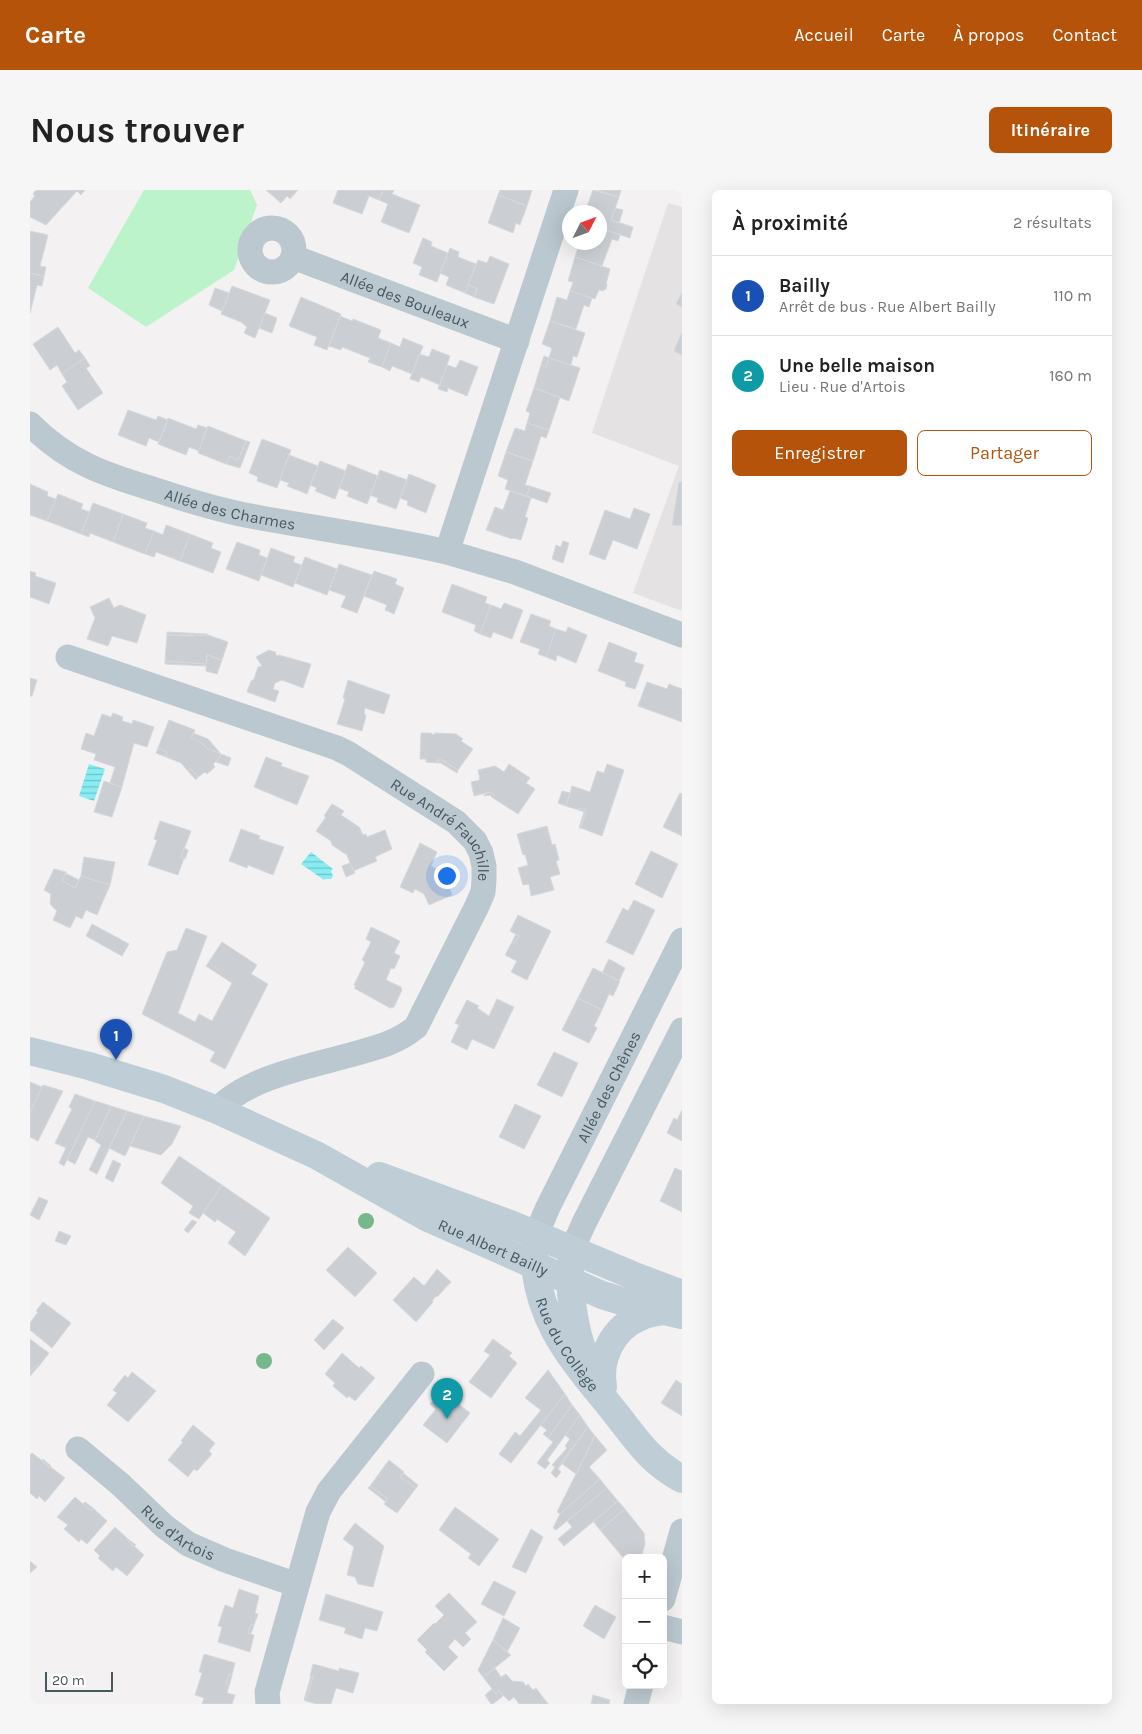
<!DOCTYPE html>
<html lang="fr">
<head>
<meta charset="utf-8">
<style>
	:root { --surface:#fff; --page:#f6f6f6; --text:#222; --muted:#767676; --line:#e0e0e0; --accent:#b45309 }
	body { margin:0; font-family:Karla,sans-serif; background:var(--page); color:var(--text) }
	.controls { position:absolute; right:15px; bottom:15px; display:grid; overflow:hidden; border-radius:8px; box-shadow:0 5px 20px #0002 }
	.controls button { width:45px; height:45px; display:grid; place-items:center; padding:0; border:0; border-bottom:1px solid var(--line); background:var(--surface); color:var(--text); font:25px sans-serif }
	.compass { position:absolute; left:532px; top:15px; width:45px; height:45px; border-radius:50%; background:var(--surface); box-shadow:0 5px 20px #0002; rotate:48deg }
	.scale { position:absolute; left:15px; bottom:12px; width:68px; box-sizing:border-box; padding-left:5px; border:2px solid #475860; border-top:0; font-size:14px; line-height:18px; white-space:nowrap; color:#475860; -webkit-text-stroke:4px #fff; paint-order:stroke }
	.you { position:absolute; left:416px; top:685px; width:18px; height:18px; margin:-12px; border:4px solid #fff; border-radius:50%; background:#1a73e8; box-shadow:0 0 0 8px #1a73e833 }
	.badge { display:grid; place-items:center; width:32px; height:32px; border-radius:50%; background:var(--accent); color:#fff; font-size:16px; font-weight:700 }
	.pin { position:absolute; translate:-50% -41px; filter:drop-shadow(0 1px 2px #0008) }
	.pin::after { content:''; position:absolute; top:26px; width:18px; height:15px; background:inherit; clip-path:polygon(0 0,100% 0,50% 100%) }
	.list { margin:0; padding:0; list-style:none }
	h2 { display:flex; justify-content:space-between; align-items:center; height:65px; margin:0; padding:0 20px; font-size:21px }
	h2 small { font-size:16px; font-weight:400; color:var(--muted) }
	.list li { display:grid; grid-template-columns:32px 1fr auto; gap:15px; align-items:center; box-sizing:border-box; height:80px; padding:0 20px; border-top:1px solid var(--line) }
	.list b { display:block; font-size:19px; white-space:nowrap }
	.list p { margin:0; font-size:16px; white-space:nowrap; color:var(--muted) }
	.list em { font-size:16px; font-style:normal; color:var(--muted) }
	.actions { display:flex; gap:10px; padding:15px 20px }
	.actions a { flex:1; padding:11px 0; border:1px solid var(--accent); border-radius:8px; text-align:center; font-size:18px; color:var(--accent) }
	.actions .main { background:var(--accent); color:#fff }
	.icon { flex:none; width:28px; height:28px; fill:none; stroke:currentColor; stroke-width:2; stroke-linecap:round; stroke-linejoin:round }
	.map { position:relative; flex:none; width:652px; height:1514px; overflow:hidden; border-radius:8px }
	header { display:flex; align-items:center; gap:30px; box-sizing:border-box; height:70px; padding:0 25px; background:var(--accent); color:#fff }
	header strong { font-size:24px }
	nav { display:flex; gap:28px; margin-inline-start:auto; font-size:18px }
	.intro { display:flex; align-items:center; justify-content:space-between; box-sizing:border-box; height:120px; padding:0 30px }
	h1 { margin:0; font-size:35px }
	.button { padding:12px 22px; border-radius:8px; background:var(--accent); color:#fff; font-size:18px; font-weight:700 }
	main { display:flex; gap:30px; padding:0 30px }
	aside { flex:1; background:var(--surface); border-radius:8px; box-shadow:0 5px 20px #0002 }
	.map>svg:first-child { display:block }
	.education { fill:#e5e2e3 }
	.park { fill:#bdf3ca }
	.water { fill:url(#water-rules) }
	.building { fill:#cbcfd4; stroke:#d5d8dd }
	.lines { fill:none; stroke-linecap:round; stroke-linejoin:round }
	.street { stroke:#bbc8cf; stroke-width:25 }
	.secondary { stroke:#becdd6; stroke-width:28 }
	.tree { fill:#76b88c }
	.labels { text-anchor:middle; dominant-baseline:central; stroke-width:4; stroke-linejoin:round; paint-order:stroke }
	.street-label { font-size:16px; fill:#475860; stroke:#fff }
</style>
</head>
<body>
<header>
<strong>Carte</strong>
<nav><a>Accueil</a><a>Carte</a><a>À propos</a><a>Contact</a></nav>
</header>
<div class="intro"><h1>Nous trouver</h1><a class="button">Itinéraire</a></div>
<main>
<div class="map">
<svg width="652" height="1514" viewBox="0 0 652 1514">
	<defs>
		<pattern id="water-rules" width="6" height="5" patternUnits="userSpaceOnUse" patternTransform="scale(1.25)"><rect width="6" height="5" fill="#87edf3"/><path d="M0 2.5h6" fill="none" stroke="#70c3c8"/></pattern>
	</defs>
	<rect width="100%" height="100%" fill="#f3f1f1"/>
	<!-- education -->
	<path class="education" d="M638,13L652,17V421L603,403L649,276L562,243Z"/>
	<!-- park -->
	<path class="park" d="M114,0H220L227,15L204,80L116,137L58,98Z"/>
	<!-- water -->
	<path class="water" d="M59,574L75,579L64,611L49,606Z
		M281,662L303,679L301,681L303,686L301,689H295L294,690L271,674Z"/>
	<!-- building -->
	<path class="building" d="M6,0H55L51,5L47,1L16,35L0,27V12L5,6L3,4Z
		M236,0H268L260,9L257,6L251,13Z
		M308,0H353L349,10L339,6L332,24L303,13Z
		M353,0H364L362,4L390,15L379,43L351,32L358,14L349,10Z
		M470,0H502L497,16L468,5Z
		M563,0L589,7L581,30L603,37L600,48L570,38V22H555Z
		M567,0H591L589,7Z
		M468,5L497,16L490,35L486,33L483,43L458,33Z
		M585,18L593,20L589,33L581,30Z
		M570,38L590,45L588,51L582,49L572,76L545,67L550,52H570Z
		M0,41L18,45L10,76L16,77L14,86L0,83Z
		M393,48L402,52L401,56L418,63L407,92L389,85L392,77L383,73Z
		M420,58L429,62L428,67L446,74L435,103L416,95L419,87L410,83Z
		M460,66L479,74L464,114L444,107L447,99L438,95L448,70L457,73Z
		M545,67L580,79L576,94H577L576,99L572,101L569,100L565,109L540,101L543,92L538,91Z
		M0,83L14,86L12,96L7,95L0,123Z
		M438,95L447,99L444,107L435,103Z
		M202,96L240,110L225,148L214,143L217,137L211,132L191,124Z
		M185,98L199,103L192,121L179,115Z
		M540,101L562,108L559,117L554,115L546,139L520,131L527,107L537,110Z
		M652,102V117L646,114Z
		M271,107L311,124L297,160L284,155L287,147L259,136Z
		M235,123L247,128L242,143L229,138Z
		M310,126L322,131L323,129L351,140L348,148L361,153L352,177L338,172L340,168L312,157L311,160L299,156Z
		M520,131L555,143L547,167L543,166L541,175L519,168L522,158L512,154Z
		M28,137L45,163L49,160L55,168L32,184L27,175L20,180L3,154Z
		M652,142V165L644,161Z
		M373,148L393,156L382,184L362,176L360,181L352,177L361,153L370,157Z
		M402,159L420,166L410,195L391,187L389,192L380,189L389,164L399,167Z
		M514,166L519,168L516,177L511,175Z
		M55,168L60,176L56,178L73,203L48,220L32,196L37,192L32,184Z
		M519,168L550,178L539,211L504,198L511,175L516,177Z
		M430,170L448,177L437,206L418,198L417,202L408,199L417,175L426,178Z
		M504,198L530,207L519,240L497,233L500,223L496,221Z
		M98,220L126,230L128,226L138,230L129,252L119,248L116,256L88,245Z
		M138,228L166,239L168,235L177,238L169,261L159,257L156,265L128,254Z
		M497,233L519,240L516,248L511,246L503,271L476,262L485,238L495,241Z
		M178,236L216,251L208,270L199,266L196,274L168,263Z
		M232,249L261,260L247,298L227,291L228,287L219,283Z
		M216,251L220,252L210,278L196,274L199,266L208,270Z
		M476,262L503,271L495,295L500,296L497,306L475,299L478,290L468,286Z
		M259,265L288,276L277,304L257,296L259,293L250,290Z
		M290,271L316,281L305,309L285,301L287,298L280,295Z
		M318,274L348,286L337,314L317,306L319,302L309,298Z
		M350,280L377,290L366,319L347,312L348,308L340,305Z
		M379,284L406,295L396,323L377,315L378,311L370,308Z
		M649,292H652V336L643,335L642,336Z
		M0,294L18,302L17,306L26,309L17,331L0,325Z
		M500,296L521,303L517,313L497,306Z
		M480,301L501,308L495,327L498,328L491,350L483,348L482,349L456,340L465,317L473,320Z
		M28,304L53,314L51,319L60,322L51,344L17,331Z
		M63,313L93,324L83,352L60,343L59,347L51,344Z
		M604,318L620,324L607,359L583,350L575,370L559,364L575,320L600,329Z
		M93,324L117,333L115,338L124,341L115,364L83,352Z
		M136,335L160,344L150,371L126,362L124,367L115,364L124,341L133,345Z
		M160,344L183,353L181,358L191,362L183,383L150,371Z
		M533,351L539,353L533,373L522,369L526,355L531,357Z
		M207,352L230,360L229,365L237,368L229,391L196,379Z
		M241,358L265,367L263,372L272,375L263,397L231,385Z
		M275,367L307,379L297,405L265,393Z
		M309,374L342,385L327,423L311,417L316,406L299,400Z
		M0,381L6,383L5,386L26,393L19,414L0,407Z
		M344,381L367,389L365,394L374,398L364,424L355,420L357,415L334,406Z
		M422,394L457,407L455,413L461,415L450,444L444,441L446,435L412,422Z
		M79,408L84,418L90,415L116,425L107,453L82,446L78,456L57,449L65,428L60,417Z
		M474,413L493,420L482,449L463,442L461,448L450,444L461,415L471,419Z
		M501,424L521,431L519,436L526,439L516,467L508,464L510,459L490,452Z
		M538,437L557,445L546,473L527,465L526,471L516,467L526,439L536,442Z
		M137,442L177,444L178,445H137Z
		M164,444L178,445L198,452L192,470L177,465L176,474L135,471L137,445L164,446Z
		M579,452L607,463L604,472L614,475L605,499L595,496L596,492L568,481Z
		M239,460L245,462L247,466L249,465L281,474L273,498L252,490L245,493L243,499L249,501L245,512L217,502L221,491L224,489L228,477L232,476L226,467Z
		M177,465L192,470L187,484L176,481V476L135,474V471L176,474Z
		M0,488L7,490L2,506H0Z
		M318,490L360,505L354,524L335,518L334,523L336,526L332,541L307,534L315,509L313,508Z
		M617,492L637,499L639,494L652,499V532L608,516Z
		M83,523L93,527L92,531L102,534L103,530L124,537L117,557L104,553L92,597L80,593L85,577L64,570L66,564L51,559L56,543L64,546L72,524L81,527Z
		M139,530L165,540L161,548L170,552L178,559L191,564L189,569L183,574L185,577L177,584L175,582L168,587L161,579L158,581L151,573L136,567L137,562L128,558Z
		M163,543L178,549L191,564L178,559L170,552L161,548Z
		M391,543H401L403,545L405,543L426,544L433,549L431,551L443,559L428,580L412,570H407V573L396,572V569H390Z
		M128,558L137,562L136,567L126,563Z
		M191,564L201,568L198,576L186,572Z
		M236,567L252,573L251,576L279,586L267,615L224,597Z
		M407,570H412L428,580L427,583L411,573H407Z
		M479,574L500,588L496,593L505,599L488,624L463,608L465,606L460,602L444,606L441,592L450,590L448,580L465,576L474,582Z
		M577,574L594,580L572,646L551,638L556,620L549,618V620L536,616L542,596L560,602L567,581L574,583Z
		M161,579L168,587L166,590L158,581Z
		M74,591L92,597L82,627L64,622Z
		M532,601L540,603L536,616L528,613Z
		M460,602L465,606L463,608L460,605L454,606V604Z
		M650,603L652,604V646L633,637Z
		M302,614L314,621L311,625L329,637L333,645L336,644L337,647L355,640L362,659L345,667L347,671L323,681L317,665L302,655L301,651L286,641L296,627L294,626Z
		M549,618L556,620V622L551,638H549L554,622L549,620Z
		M130,631L161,641L151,667L154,668L148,685L118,675L127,650L124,649Z
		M517,636L522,655L525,654L529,670L526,671L530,684L520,687L524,700L501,706L499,694L493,695L488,678L498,675L495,664L493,665L487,644Z
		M211,639L230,646L229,649L254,657L243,685L218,675L217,678L199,671Z
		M390,653L407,662L401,676L413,684L419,682L425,695L419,697L422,705L399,715L394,704L385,699L383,703L370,697Z
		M154,658L158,660L155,669L151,667Z
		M621,661L648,674L632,708L605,694Z
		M54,667L85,672L80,695L51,686Z
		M320,673L325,683L316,687L312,676Z
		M24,679L36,682L32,691L45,698L51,686L80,695L67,725L56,720L52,729L46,726L40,738L23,730L27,721L20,714L21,704L14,700Z
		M35,683L49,690L45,698L32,691Z
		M604,710L625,720L603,765L576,752L593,718L598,721Z
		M488,725L521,741L497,790L481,782L487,771L475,765L482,752L485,753L489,746L480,741Z
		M62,734L99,754L92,766L56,746Z
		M341,737L370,751L364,763L370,766L364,779L361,778L356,790L371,797L372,800L364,817L360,818L324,798L326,796L324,795L335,772L332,770L341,752L336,749Z
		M156,738L177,746L148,823L165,832L169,824L182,831L202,793L176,776L192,752L227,775L221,784L238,794L195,879L180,871L185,862L112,824L137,762L147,760Z
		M486,744L489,746L485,753L482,752Z
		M579,769L595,778L589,791L572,783Z
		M563,778L590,791L583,806L579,804L572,820L548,808Z
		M548,808L572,820L564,836L567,838L559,853L532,840Z
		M467,809L484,817L464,859L442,849L437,860L421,852L429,835L425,833L437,810L449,816L447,818L459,826Z
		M524,862L548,873L532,907L507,895Z
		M0,892L12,897L1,920H0Z
		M13,895L33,901L8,951L0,947V922Z
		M45,904L65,911L34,976L29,973L36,958L25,953L42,919L39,917Z
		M65,911L81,916L65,950L58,947L45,974L37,970Z
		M485,914L511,926L494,959L469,947Z
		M81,916L97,921L67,984L59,980L71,955L65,951Z
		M652,920V951L637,943L644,928L647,930Z
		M97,921L114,926L95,966L79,958Z
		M114,926L151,936L142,954L131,965L100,956Z
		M149,966L192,995L169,1029L159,1023L163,1016L131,993Z
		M83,970L91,974L83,992L75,988Z
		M645,978L652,981V1022L630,1011Z
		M192,995L240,1028L215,1066L198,1053L206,1042L187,1029L185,1032L173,1023Z
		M9,1007L18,1011L9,1030L0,1025Z
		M162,1030L167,1032L158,1043L154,1040Z
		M29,1041L41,1046L36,1055L25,1051Z
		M318,1057L347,1083L325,1107L296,1080Z
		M407,1079L421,1092L407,1107L406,1106L402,1111L403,1112L386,1132L363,1110L384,1087L394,1096Z
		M13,1112L41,1133L22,1158L0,1140V1133L8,1122L6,1121Z
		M303,1129L314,1138L294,1160L284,1150Z
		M0,1149L19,1163L9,1176H5L0,1182Z
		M463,1149L482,1163L479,1166L487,1173L461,1208L439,1192L460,1165L454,1161Z
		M312,1163L329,1178L331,1176L345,1188L325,1211L319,1206L317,1208L303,1196L305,1193L295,1184Z
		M5,1176H9L0,1186V1182Z
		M518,1180L535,1204L481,1273L469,1264L485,1242L490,1246L511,1220L495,1208Z
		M102,1182L126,1201L98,1232L77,1215L87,1203L83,1200L95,1185L98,1188Z
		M646,1190L652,1194V1226L631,1213Z
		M411,1200L440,1223L417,1253L393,1235L406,1219L400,1214Z
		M535,1204L542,1215L518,1248L513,1244L517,1240L510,1235Z
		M542,1215L550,1225L517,1270L520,1273L515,1279L507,1273L523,1252L518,1248Z
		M550,1225L558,1237L528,1279L531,1282L526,1288L521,1283L525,1277L522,1275L537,1258L535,1256L540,1249L535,1245Z
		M163,1235L185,1253L179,1261L182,1264L167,1281L164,1279L158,1287L138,1270L153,1252L151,1251Z
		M558,1237L565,1246L546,1284L531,1273Z
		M565,1246L577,1260L559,1277L570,1289L530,1324L527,1322Z
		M2,1263L35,1288L15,1312L9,1306L7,1309L0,1303V1265Z
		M13,1269L21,1276L19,1278L12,1271Z
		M359,1270L374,1282L370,1287L386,1298L367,1323L354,1314L358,1309L340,1296Z
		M373,1283L388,1295L386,1298L370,1287Z
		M570,1289L577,1298L526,1340L523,1338L530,1324Z
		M340,1296L358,1309L356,1312L338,1298Z
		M577,1298L588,1311L534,1356L528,1349L542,1337L537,1331Z
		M45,1307L60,1320L63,1318L77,1331L57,1354L51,1349L49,1352L34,1339L38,1335L27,1327Z
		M588,1311L595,1319L570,1340L563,1331Z
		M55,1312L63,1318L60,1320L53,1314Z
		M425,1317L469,1349L449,1376L438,1368L441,1364L409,1340Z
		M595,1319L614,1343L615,1354L611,1368H596V1371L570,1340Z
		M325,1333L354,1356L343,1397L328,1394L325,1387L317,1385L324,1357L313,1349Z
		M85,1337L98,1349L97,1350L114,1365L97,1386L86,1377L83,1381L68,1368L70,1366L64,1360Z
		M501,1339L513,1347L496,1383L482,1377Z
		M98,1349L106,1355L104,1357L97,1350Z
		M0,1371L7,1377L0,1383Z
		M464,1391L486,1402L474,1426L451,1414Z
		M209,1399L229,1406L225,1423L228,1424L224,1435L221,1434L218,1443L224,1445L220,1462L188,1452L192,1437L188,1436L195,1415L203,1418Z
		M419,1403L447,1432L435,1443L441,1449L433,1457L425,1449L418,1457L428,1467L414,1481L395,1462L397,1460L387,1450L404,1433L405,1434L414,1425L405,1416Z
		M296,1404L353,1422L347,1441L335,1438L332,1449L314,1443L316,1438L289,1430Z
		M565,1415L586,1427L574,1449L553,1436Z
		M473,1428L490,1438L477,1462L463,1450Z
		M221,1434L224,1435L221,1444L218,1443Z
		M463,1450L481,1465L453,1487L448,1480Z
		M174,1464L205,1473L202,1485L199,1484L196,1495L199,1496L197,1503L205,1505L202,1514H172L174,1508L165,1505L172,1483L169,1482Z
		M283,1474L309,1481V1478L329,1483L323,1503L306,1498L301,1514H287L276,1511L283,1486H280Z
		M465,1478L471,1487L476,1484L482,1491L493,1492L496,1496L498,1494L503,1500L506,1498L518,1514H489L484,1507L479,1511L469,1501L466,1504L453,1487Z
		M199,1484L202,1485L199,1496L196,1495Z
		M281,1486H283L276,1511L274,1510Z
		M462,1499L466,1504L469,1501L473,1506L463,1514H461L455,1505Z
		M563,1505L580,1510L579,1514H561Z"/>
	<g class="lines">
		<!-- street -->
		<g class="street">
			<circle cx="242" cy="60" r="22"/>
			<path id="s1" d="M263,67L487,151"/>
			<path id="s2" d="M0,234C38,272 73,284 123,299C156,310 191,321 226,327C289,339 353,347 417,362L536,0"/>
			<path d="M417,362L485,382L652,445"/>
			<path id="s3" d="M38,467L307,558L319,564L426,632L445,651L451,663L454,676V690L453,702L447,716L386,837C368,852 349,857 327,863C283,876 218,886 187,920"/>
			<path id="s4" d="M506,1045L518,1017L652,750"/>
			<path d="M542,1060L554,1033L652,840"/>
			<path id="s5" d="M48,1259L90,1294L134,1336L158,1354L195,1370L267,1395"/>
			<path d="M633,1409L652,1341"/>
			<path d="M633,1437L652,1442"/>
			<path d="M238,1514L237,1502L241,1488L288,1322L299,1301L392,1184"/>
			<path d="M606,1514L611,1495"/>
		</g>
		<!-- secondary -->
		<g class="secondary">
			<path id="s6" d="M0,861L59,876L134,899L187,920L286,965L398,1028L572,1105L595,1112L652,1125"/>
			<path d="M349,986L480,1034L602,1085L652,1104"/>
			<path id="s7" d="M504,1061C506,1134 545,1172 587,1225C608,1252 621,1272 652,1289"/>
			<path d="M540,1077C540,1109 545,1152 562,1180"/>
			<path d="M573,1197C568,1168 583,1138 610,1127C617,1123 625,1122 633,1121"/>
		</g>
	</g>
	<!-- trees -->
	<g class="tree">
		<circle cx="336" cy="1031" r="8"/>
		<circle cx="234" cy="1171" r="8"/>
	</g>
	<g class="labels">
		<!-- street labels -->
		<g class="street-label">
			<text stroke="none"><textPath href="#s1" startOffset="120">Allée des Bouleaux</textPath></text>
			<text stroke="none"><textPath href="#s2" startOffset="221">Allée des Charmes</textPath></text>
			<text stroke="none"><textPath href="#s3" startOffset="421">Rue André Fauchille</textPath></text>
			<text stroke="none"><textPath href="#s4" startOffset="165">Allée des Chênes</textPath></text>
			<text stroke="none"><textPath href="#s6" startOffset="505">Rue Albert Bailly</textPath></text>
			<text stroke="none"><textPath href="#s7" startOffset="101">Rue du Collège</textPath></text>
			<text stroke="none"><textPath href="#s5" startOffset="131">Rue d'Artois</textPath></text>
		</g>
	</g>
</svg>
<div class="controls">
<button>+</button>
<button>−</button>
<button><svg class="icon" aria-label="locate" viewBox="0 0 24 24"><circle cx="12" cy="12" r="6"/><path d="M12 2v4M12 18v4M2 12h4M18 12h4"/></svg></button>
</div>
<svg class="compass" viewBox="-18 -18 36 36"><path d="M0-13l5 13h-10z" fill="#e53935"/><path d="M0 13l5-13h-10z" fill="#767676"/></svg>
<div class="scale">20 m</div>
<div class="you"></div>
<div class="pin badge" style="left:86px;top:870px;background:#1a4fb4">1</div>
<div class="pin badge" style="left:417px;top:1229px;background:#0f9aa8">2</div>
</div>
<aside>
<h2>À proximité<small>2 résultats</small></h2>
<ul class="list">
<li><span class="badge" style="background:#1a4fb4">1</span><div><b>Bailly</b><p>Arrêt de bus · Rue Albert Bailly</p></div><em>110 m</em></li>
<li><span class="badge" style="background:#0f9aa8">2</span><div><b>Une belle maison</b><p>Lieu · Rue d'Artois</p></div><em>160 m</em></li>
</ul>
<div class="actions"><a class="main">Enregistrer</a><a>Partager</a></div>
</aside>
</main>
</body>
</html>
